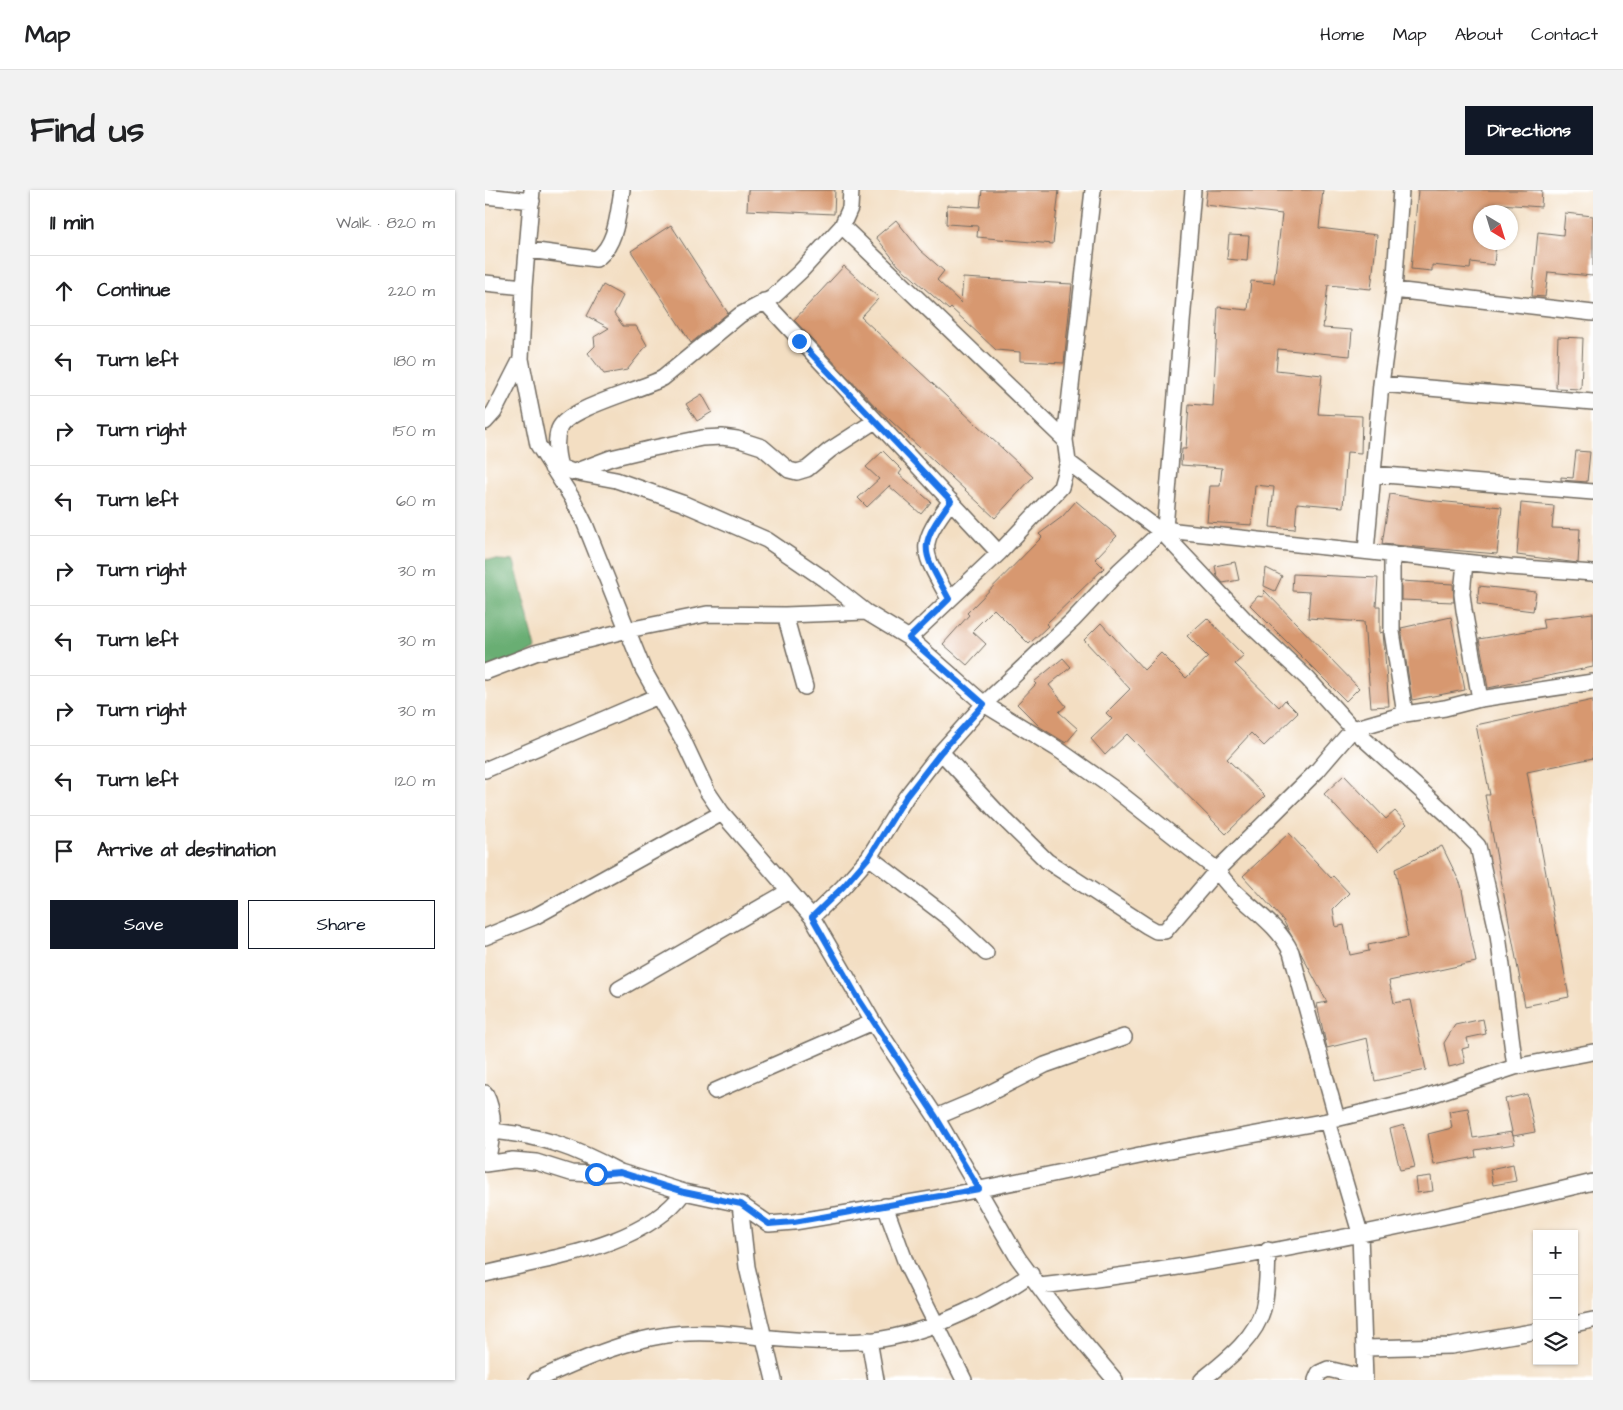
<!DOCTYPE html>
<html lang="en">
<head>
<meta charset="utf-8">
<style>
	:root { --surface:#fff; --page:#f2f2f2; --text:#202124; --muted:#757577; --line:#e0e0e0; --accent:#111827 }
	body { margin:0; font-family:"Architects Daughter",sans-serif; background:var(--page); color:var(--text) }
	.controls { position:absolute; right:15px; bottom:15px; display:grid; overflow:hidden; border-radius:0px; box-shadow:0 1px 4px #0004 }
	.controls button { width:45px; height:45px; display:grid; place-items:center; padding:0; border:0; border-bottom:1px solid var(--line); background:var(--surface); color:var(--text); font:25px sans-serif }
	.compass { position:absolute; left:988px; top:15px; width:45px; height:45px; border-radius:50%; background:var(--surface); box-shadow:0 1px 4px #0004; rotate:142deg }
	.stop { position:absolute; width:15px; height:15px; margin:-11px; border:4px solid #1a73e8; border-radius:50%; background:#fff }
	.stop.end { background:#1a73e8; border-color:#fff; box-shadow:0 1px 5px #0008 }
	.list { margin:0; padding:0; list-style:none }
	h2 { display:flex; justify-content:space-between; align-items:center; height:65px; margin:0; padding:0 20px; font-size:21px }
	h2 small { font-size:16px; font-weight:400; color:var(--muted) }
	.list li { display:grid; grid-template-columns:32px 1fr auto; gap:15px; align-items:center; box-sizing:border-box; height:70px; padding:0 20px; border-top:1px solid var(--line) }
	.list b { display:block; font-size:19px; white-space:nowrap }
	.list em { font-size:16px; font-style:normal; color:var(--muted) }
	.actions { display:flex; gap:10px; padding:15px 20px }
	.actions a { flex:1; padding:11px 0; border:1px solid var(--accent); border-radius:0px; text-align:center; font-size:18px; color:var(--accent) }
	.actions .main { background:var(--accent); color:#fff }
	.icon { flex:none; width:28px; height:28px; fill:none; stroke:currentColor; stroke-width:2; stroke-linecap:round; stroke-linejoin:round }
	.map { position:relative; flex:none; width:1108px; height:1190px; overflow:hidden; border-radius:0px }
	header { display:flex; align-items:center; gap:30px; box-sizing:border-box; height:70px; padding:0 25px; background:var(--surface); border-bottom:1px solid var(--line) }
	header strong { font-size:24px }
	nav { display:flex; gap:28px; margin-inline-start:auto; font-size:18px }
	.intro { display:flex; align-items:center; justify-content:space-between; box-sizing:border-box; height:120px; padding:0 30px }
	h1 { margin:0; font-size:35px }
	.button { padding:12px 22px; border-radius:0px; background:var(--accent); color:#fff; font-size:18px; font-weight:700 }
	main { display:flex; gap:30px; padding:0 30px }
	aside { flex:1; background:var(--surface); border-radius:0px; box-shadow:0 1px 4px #0004 }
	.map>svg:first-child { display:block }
	.forest { fill:#69ae73; stroke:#4a6c4f }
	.building { fill:#d7986f }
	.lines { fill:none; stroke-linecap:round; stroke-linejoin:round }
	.minor-casing { stroke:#716a60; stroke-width:18 }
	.minor { stroke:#fff; stroke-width:15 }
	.route { stroke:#1a73e8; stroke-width:6 }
</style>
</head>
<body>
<header>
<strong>Map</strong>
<nav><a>Home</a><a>Map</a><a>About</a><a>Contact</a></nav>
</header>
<div class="intro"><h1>Find us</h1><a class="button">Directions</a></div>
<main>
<aside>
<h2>11 min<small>Walk · 820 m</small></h2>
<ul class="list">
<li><svg class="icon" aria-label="ahead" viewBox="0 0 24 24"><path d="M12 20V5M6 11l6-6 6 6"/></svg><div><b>Continue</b></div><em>220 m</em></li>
<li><svg class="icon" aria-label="left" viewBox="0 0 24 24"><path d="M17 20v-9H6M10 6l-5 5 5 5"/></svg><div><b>Turn left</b></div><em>180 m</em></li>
<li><svg class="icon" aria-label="right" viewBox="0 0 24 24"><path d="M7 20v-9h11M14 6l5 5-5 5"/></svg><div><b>Turn right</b></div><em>150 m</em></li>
<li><svg class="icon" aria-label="left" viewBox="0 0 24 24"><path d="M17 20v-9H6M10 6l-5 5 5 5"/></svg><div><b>Turn left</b></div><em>60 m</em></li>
<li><svg class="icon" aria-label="right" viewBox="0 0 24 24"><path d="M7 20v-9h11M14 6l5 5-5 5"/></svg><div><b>Turn right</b></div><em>30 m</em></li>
<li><svg class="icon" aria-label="left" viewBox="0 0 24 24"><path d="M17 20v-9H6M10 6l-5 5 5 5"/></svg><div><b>Turn left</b></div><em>30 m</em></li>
<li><svg class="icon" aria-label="right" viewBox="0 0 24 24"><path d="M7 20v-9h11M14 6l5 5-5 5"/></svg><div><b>Turn right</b></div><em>30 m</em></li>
<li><svg class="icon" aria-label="left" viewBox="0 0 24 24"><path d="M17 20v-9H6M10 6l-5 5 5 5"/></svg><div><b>Turn left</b></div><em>120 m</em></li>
<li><svg class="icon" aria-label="arrive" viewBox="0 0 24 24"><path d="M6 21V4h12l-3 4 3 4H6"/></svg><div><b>Arrive at destination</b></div></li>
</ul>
<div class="actions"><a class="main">Save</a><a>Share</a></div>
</aside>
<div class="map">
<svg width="1108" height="1190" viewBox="0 0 1108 1190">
	<rect width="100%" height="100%" fill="#fff"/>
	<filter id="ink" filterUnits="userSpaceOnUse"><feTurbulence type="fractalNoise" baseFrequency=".02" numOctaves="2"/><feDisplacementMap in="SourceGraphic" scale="10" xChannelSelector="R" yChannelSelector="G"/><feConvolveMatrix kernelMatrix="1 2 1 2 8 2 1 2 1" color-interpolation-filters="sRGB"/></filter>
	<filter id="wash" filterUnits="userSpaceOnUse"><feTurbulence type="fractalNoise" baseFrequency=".0096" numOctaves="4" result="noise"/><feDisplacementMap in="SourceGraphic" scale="20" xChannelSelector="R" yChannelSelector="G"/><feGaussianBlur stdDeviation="1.12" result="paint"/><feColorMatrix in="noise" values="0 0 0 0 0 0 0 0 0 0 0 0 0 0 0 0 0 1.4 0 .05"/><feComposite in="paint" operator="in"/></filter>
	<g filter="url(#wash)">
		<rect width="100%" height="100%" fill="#f3dec2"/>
		<!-- forest -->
		<path class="forest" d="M0,369L29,371L51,459L0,487Z"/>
		<g id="blocks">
			<!-- building -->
			<path class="building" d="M263,0H350L349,24L262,20Z
				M497,0H574L568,54L492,47L493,36L461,34L462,15L495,17Z
				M722,0H838L834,38L892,45L886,99L843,95L838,138L867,140L865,166L793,159L791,180L837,185L833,224L877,226L876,263L862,262L858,317L812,313L810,339L785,337L789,297L770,295L767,335L722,332L725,296H735L737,278L696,275L697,259H701L704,214L728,216L733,117L763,120L766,91L789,93L797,24L720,15Z
				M933,0H1057L1056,17L1015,14L1014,22H996V52H1011L1009,75L986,72L985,79L947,75V81L926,79Z
				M1080,23L1108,26V86L1063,82L1060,107L1047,106L1053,42L1078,45Z
				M411,30L435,60L459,81L452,90L476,113L478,88L587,94L579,173L535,171V162L511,160L466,118L464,120L413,75L391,47Z
				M186,35L243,123L206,153L146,61Z
				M744,45L764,46L762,71L742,69Z
				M359,76L394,108L376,127L548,287L510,328L391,217L309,130Z
				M118,95L138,106L129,124L138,136H151L162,155L142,180L119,184L103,163L110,156L109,147L124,138L102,126Z
				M1073,147L1098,148L1096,199L1071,198Z
				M217,204L227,222L212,231L201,214Z
				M398,261L417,280L414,284L446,312L436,324L404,296L382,317L373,308L394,289L381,277Z
				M1091,261L1105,262L1102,292L1076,290V287L1088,288Z
				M905,304L940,310L1017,317L1012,364L897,354Z
				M591,311L632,346L610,369L619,378L561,434L563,436L544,454L509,419L487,441L501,454L482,475L458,454L484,425L482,423L557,347L554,344L577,327Z
				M1036,313L1069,316L1067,338L1095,339L1093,373L1032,365Z
				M750,372L754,390L738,393L732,386L730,376Z
				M781,378L797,386L790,401L779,396Z
				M808,384L893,388L891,416H895V443L898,442L904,516L886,517L879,432L823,428L825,402L807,401Z
				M916,391L968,394L969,412L916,410Z
				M994,396L1051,402L1048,421L992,414Z
				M779,400L874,498L861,511L765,415L773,406L778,407Z
				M1108,423V477L1003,498L994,449L1059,438L1057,429Z
				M966,427L980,500L927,510L916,438Z
				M722,428L759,466L750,474L794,517L800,510L813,523L779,556L766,543L742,569L780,606L741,644L642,544L620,565L606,549L627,529L621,523L645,499L599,450L616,433L659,480L676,463L701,488L723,467L702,446Z
				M578,468L586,477L564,495L581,516L574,522L593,539L581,553L555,537L532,514L551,494L549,492Z
				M1108,510V568L1042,582L1084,807L1040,816L1000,605H1005L991,535Z
				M859,585L901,629L910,621L922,634L893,662L839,604Z
				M804,643L846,688L848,686L864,703L848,719L851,737L859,735L865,765L884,761L883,755L923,747L910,679L957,656L976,695L991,772L904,791L909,813L926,810L941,880L890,891L882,848L842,858L832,814L842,812L798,730L758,686Z
				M998,829L1001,844L982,848L984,857L977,859L980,873L964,877L959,853L970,835Z
				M1042,904L1050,942L1028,946L1020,909Z
				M983,918L988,948L1027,942L1030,954L990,960L991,967L949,975L943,944L967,938L964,921Z
				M919,935L930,977L915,980L905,939Z
				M1028,974L1031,991L1008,995L1005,979Z
				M946,986L948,1001L932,1003L930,988Z"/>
		</g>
	</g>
	<g filter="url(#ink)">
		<use href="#blocks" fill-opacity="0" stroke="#716a60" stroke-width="1"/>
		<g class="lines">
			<defs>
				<path id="minor" d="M47,0L39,97L36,169L53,255L87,308L100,334L158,479L198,550L222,601L237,623L327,727L388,832L451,927L533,1068L572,1121L630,1190
					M0,6L47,11
					M357,36L580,250
					M44,60L111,69C132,55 133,22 137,0
					M0,93L39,97
					M909,100L1108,123
					M279,111L514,363
					M896,194L1108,212
					M0,232L9,222L36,169
					M583,272L677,342L762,432L823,489L868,539L963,625L993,656L1013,745L1030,877
					M75,277C72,266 70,250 74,239C82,218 156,200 178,188L255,125L287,108L316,81L357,36L365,18L366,0
					M67,278L75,277L88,282L131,290L197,313L282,350L339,389L381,422L424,448L499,514L571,558L628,598L732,680C752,712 790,728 806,762L852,929
					M89,282L126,268L164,259L217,248L237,247L252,249L277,257L304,280L312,282L322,279L345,260L390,231
					M888,284L1108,302
					M680,338L691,341L1025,377L1108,383
					M881,361L896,194L909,100L916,0
					M907,364V442L920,524
					M980,372L977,404L979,420L995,509
					M464,409C438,360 430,359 466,311
					M300,425L320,497
					M424,448L514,363L576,297L583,272L580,250L608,0
					M0,482L50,463L143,440L222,424L300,425L381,422
					M456,562L511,621L562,671L662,736L671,741H680L732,680L832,581L868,539L920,524L960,518L995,509L1108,492
					M0,580L173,506
					M384,667L465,729L501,763
					M327,727L358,697L384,667L421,607L456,562L499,514L588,430L635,380L680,338L708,0
					M0,747L49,727L237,623
					M134,799L304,701
					M230,901L388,832
					M0,903C12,926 7,948 2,973
					M451,927L489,911L560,875L639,847
					M842,931L875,1043L880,1190
					M0,941C52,943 90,958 135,982
					M0,974L28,970L51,972L86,983L111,984L135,982L199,1002L255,1014L284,1034L309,1032L447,1009L669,963L842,931L934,909L1030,877L1108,862
					M255,1014L262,1077L289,1190
					M400,1016L422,1076L479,1190
					M0,1084C63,1068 159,1057 199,1002
					M555,1096C740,1075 927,1036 1108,992
					M1089,1134L1108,1130
					M384,1150L391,1190
					M880,1158L966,1156L1052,1141
					M52,1190C99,1168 151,1145 204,1143C239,1141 274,1148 310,1150C338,1152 381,1153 408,1147C453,1138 508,1111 546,1084
					M717,1190C740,1171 770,1149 778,1119C783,1100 782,1080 783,1060
					M831,1190L834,1183L843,1179L880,1188"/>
			</defs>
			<!-- minor casing -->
			<use href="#minor" class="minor-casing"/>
			<!-- minor -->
			<use href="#minor" class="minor"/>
		</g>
	</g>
	<g class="lines" filter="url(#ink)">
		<!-- route -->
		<path class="route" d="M111,984L135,982L199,1002L256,1014L284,1034L309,1032L494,999L451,927L373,808L327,727L358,697L384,667L421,607L456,562L499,514L424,448L464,409C438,360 430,359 466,311L314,151"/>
	</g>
</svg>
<div class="controls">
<button>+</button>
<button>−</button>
<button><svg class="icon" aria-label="layers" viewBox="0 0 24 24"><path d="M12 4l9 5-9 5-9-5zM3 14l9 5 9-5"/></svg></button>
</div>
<svg class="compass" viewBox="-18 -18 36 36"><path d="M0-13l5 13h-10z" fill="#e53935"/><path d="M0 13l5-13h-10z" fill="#757577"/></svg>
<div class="stop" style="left:111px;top:984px"></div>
<div class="stop end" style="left:314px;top:151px"></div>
</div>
</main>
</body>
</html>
